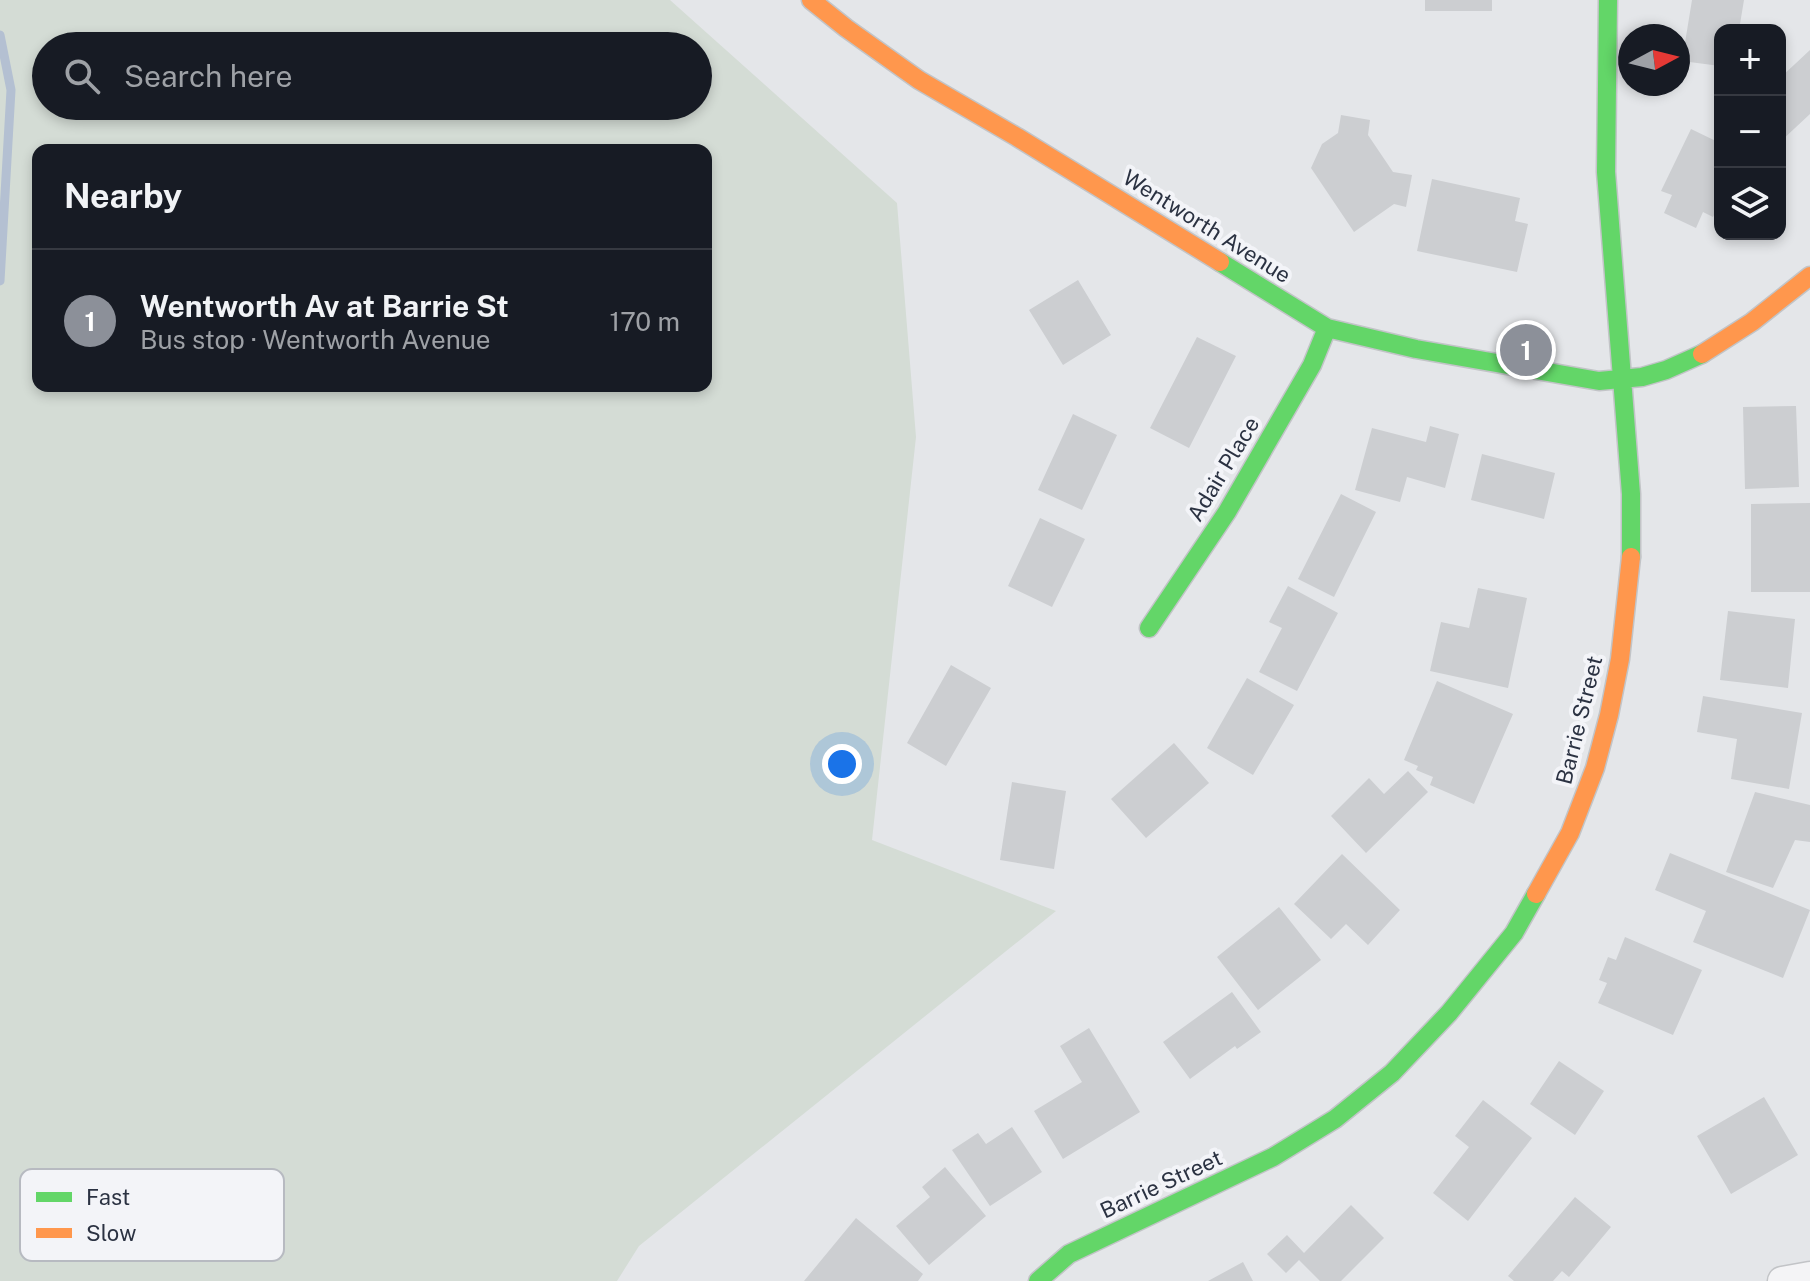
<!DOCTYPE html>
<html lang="en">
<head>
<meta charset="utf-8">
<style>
	:root { --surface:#171b24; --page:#242831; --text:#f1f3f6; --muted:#9ea1a6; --line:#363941; --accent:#8c9099 }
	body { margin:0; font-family:"Public Sans",sans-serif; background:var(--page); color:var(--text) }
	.controls { position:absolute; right:24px; top:24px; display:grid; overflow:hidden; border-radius:16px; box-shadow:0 4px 12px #0003 }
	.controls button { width:72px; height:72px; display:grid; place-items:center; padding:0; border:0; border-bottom:2px solid var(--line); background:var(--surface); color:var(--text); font:40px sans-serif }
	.compass { position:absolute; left:1618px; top:24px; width:72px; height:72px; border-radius:50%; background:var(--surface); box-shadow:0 4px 12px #0003; rotate:83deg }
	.you { position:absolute; left:842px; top:764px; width:28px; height:28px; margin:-20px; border:6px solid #fff; border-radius:50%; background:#1a73e8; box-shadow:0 0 0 12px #1a73e833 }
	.badge { display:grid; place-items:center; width:52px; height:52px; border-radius:50%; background:var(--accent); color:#fff; font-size:26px; font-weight:700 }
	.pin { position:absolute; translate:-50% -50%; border:4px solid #fff; box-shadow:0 2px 8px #0006 }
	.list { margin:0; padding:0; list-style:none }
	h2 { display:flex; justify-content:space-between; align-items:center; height:104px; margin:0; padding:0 32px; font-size:34px }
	h2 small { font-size:26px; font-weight:400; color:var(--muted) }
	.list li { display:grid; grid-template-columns:52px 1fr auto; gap:24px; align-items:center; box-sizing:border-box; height:144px; padding:0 32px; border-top:2px solid var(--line) }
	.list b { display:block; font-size:30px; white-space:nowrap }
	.list p { margin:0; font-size:26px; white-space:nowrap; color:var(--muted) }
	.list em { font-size:26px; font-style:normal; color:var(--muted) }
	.icon { flex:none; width:44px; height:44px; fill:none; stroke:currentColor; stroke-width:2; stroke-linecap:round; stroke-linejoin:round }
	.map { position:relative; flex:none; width:1810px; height:1281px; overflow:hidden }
	.search { position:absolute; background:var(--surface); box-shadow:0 4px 12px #0003; left:32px; top:32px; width:680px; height:88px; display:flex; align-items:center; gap:20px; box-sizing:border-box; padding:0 28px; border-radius:44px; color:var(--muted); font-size:30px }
	.panel { position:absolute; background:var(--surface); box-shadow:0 4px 12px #0003; left:32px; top:144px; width:680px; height:248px; border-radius:16px }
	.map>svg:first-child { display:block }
	.green { fill:#d4dcd5; fill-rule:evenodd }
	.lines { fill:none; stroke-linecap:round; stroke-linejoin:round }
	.stream { stroke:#b4c0d2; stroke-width:9 }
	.building { fill:#ccced1 }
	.street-casing { stroke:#c2c4c7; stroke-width:31 }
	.fast-casing { stroke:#c2c4c7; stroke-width:21 }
	.slow-casing { stroke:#c2c4c7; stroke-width:21 }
	.street { stroke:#f4f4f6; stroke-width:28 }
	.fast { stroke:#63d668; stroke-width:18 }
	.slow { stroke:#ff974d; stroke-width:18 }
	.labels { text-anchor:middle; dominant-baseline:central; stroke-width:8; stroke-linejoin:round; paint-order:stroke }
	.street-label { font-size:22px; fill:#2b3242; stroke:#f3f4f8 }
	.key { fill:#f3f4f8; stroke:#b7bac1; stroke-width:2 }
	.key-label { font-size:22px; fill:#2b3242 }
</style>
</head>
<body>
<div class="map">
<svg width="1810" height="1281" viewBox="0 0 1810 1281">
	<rect width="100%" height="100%" fill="#e4e6e9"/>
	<!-- green -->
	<path class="green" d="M0,0H670L897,203L916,437L872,840L1056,911L639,1246L617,1281H0ZM46,46H698V106H46ZM38,150H706V386H38Z"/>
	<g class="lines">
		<!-- stream -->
		<path class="stream" d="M0,35L11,90L0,281"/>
	</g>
	<!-- building -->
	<path class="building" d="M1425,0H1492V11H1425Z
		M1692,0H1744L1739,30H1720V66L1682,61Z
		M1810,50V114L1780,142V78Z
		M1341,115L1370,120L1368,135L1393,172L1412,175L1406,207L1394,204L1354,232L1311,168L1322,144L1338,133Z
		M1691,129L1720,143V203L1713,217L1703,212L1696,228L1664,213L1672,195L1661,191Z
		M1432,179L1520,198L1515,221L1528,224L1517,272L1417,251Z
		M1078,280L1111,335L1063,365L1029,310Z
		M1197,337L1236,356L1189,448L1150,428Z
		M1796,406L1799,487L1745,489L1743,407Z
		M1073,414L1117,435L1082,510L1038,490Z
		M1430,426L1459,434L1445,488L1407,477L1400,502L1355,490L1372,428L1426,442Z
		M1482,454L1555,473L1544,519L1471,500Z
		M1341,494L1376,512L1334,597L1298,579Z
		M1810,503V592H1751V504Z
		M1040,518L1085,539L1052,607L1008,586Z
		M1288,586L1338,613L1297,691L1259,672L1282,628L1269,622Z
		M1478,588L1527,598L1508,688L1430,671L1441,622L1469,628Z
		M1728,611L1795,619L1788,688L1720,680Z
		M951,665L991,688L946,766L907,743Z
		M1247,678L1294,705L1253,775L1207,748Z
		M1437,681L1513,714L1474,804L1430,785L1433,777L1416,770L1418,766L1404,760Z
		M1703,696L1802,713L1789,789L1731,779L1737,739L1697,732Z
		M1174,743L1209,783L1146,838L1111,799Z
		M1408,771L1428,792L1366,853L1331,816L1369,778L1384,794Z
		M1012,782L1066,791L1054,869L1000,860Z
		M1755,792L1810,805V842L1795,840L1773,888L1726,872Z
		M1670,853L1810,910L1783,978L1693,942L1706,911L1655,890Z
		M1342,854L1400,910L1368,945L1346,924L1331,939L1294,904Z
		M1279,907L1321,960L1258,1010L1217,957Z
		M1625,937L1702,970L1673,1035L1598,1003L1607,983L1599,980L1608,957L1616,960Z
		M1232,992L1261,1032L1237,1049L1235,1046L1190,1079L1163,1042Z
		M1089,1028L1140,1112L1063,1159L1034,1111L1082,1082L1060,1046Z
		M1559,1061L1604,1091L1575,1135L1530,1104Z
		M1764,1097L1798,1155L1731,1194L1697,1136Z
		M1483,1100L1532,1138L1468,1221L1433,1193L1469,1147L1455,1136Z
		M1012,1127L1042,1172L990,1206L952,1150L978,1133L986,1144Z
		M945,1167L986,1216L929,1265L896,1226L930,1197L922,1187Z
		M1575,1197L1611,1227L1569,1277L1562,1271L1553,1281H1514L1508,1276Z
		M1351,1205L1384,1238L1341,1281H1320L1299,1260L1286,1273L1267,1254L1287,1235L1304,1253Z
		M856,1218L923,1274L918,1281H804Z
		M1243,1262L1253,1281H1208Z"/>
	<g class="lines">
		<defs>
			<path id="street" d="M1782,1281L1810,1276"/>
			<path id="fast" d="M1608,0L1606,172L1631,494V557
				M1220,262L1327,328L1416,349L1599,381L1642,377L1666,370L1702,354
				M1149,628L1227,512L1312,365L1327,328
				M1038,1281L1069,1254L1273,1157L1335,1119L1392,1073L1449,1013L1514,933L1536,894"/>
			<path id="slow" d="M811,0L846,28L919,80L1017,137L1220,262
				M1702,354L1752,322L1810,276
				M1536,894L1570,833L1595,768L1609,715L1620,659L1631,557"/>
		</defs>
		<!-- street casing -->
		<use href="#street" class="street-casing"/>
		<!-- fast casing -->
		<use href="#fast" class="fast-casing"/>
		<!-- slow casing -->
		<use href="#slow" class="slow-casing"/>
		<!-- street -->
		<use href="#street" class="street"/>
		<!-- fast -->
		<use href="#fast" class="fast"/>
		<!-- slow -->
		<use href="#slow" class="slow"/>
	</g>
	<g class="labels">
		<!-- street labels -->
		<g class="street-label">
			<text transform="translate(1207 226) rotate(32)">Wentworth Avenue</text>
			<text transform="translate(1223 469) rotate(-59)">Adair Place</text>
			<text transform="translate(1579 720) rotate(-76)">Barrie Street</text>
			<text transform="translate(1161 1184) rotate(-25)">Barrie Street</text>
		</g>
	</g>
	<!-- legend -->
	<rect x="20" y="1169" width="264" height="92" rx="12" class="key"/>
	<rect x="36" y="1192" width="36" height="10" fill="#63d668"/>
	<rect x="36" y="1228" width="36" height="10" fill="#ff974d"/>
	<g class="key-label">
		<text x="86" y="1205">Fast</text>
		<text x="86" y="1241">Slow</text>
	</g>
</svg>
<div class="controls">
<button>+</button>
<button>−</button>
<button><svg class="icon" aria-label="layers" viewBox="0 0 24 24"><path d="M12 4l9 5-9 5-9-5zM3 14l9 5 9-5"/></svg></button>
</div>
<svg class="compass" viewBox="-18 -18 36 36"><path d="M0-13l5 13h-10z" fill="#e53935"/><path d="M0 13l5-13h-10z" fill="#9ea1a6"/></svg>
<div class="you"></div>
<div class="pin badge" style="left:1526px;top:350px">1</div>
<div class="search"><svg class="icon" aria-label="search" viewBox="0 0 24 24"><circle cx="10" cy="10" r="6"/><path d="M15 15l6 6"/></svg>Search here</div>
<section class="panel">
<h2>Nearby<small></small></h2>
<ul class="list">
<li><span class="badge">1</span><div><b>Wentworth Av at Barrie St</b><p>Bus stop · Wentworth Avenue</p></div><em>170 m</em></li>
</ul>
</section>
</div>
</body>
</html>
